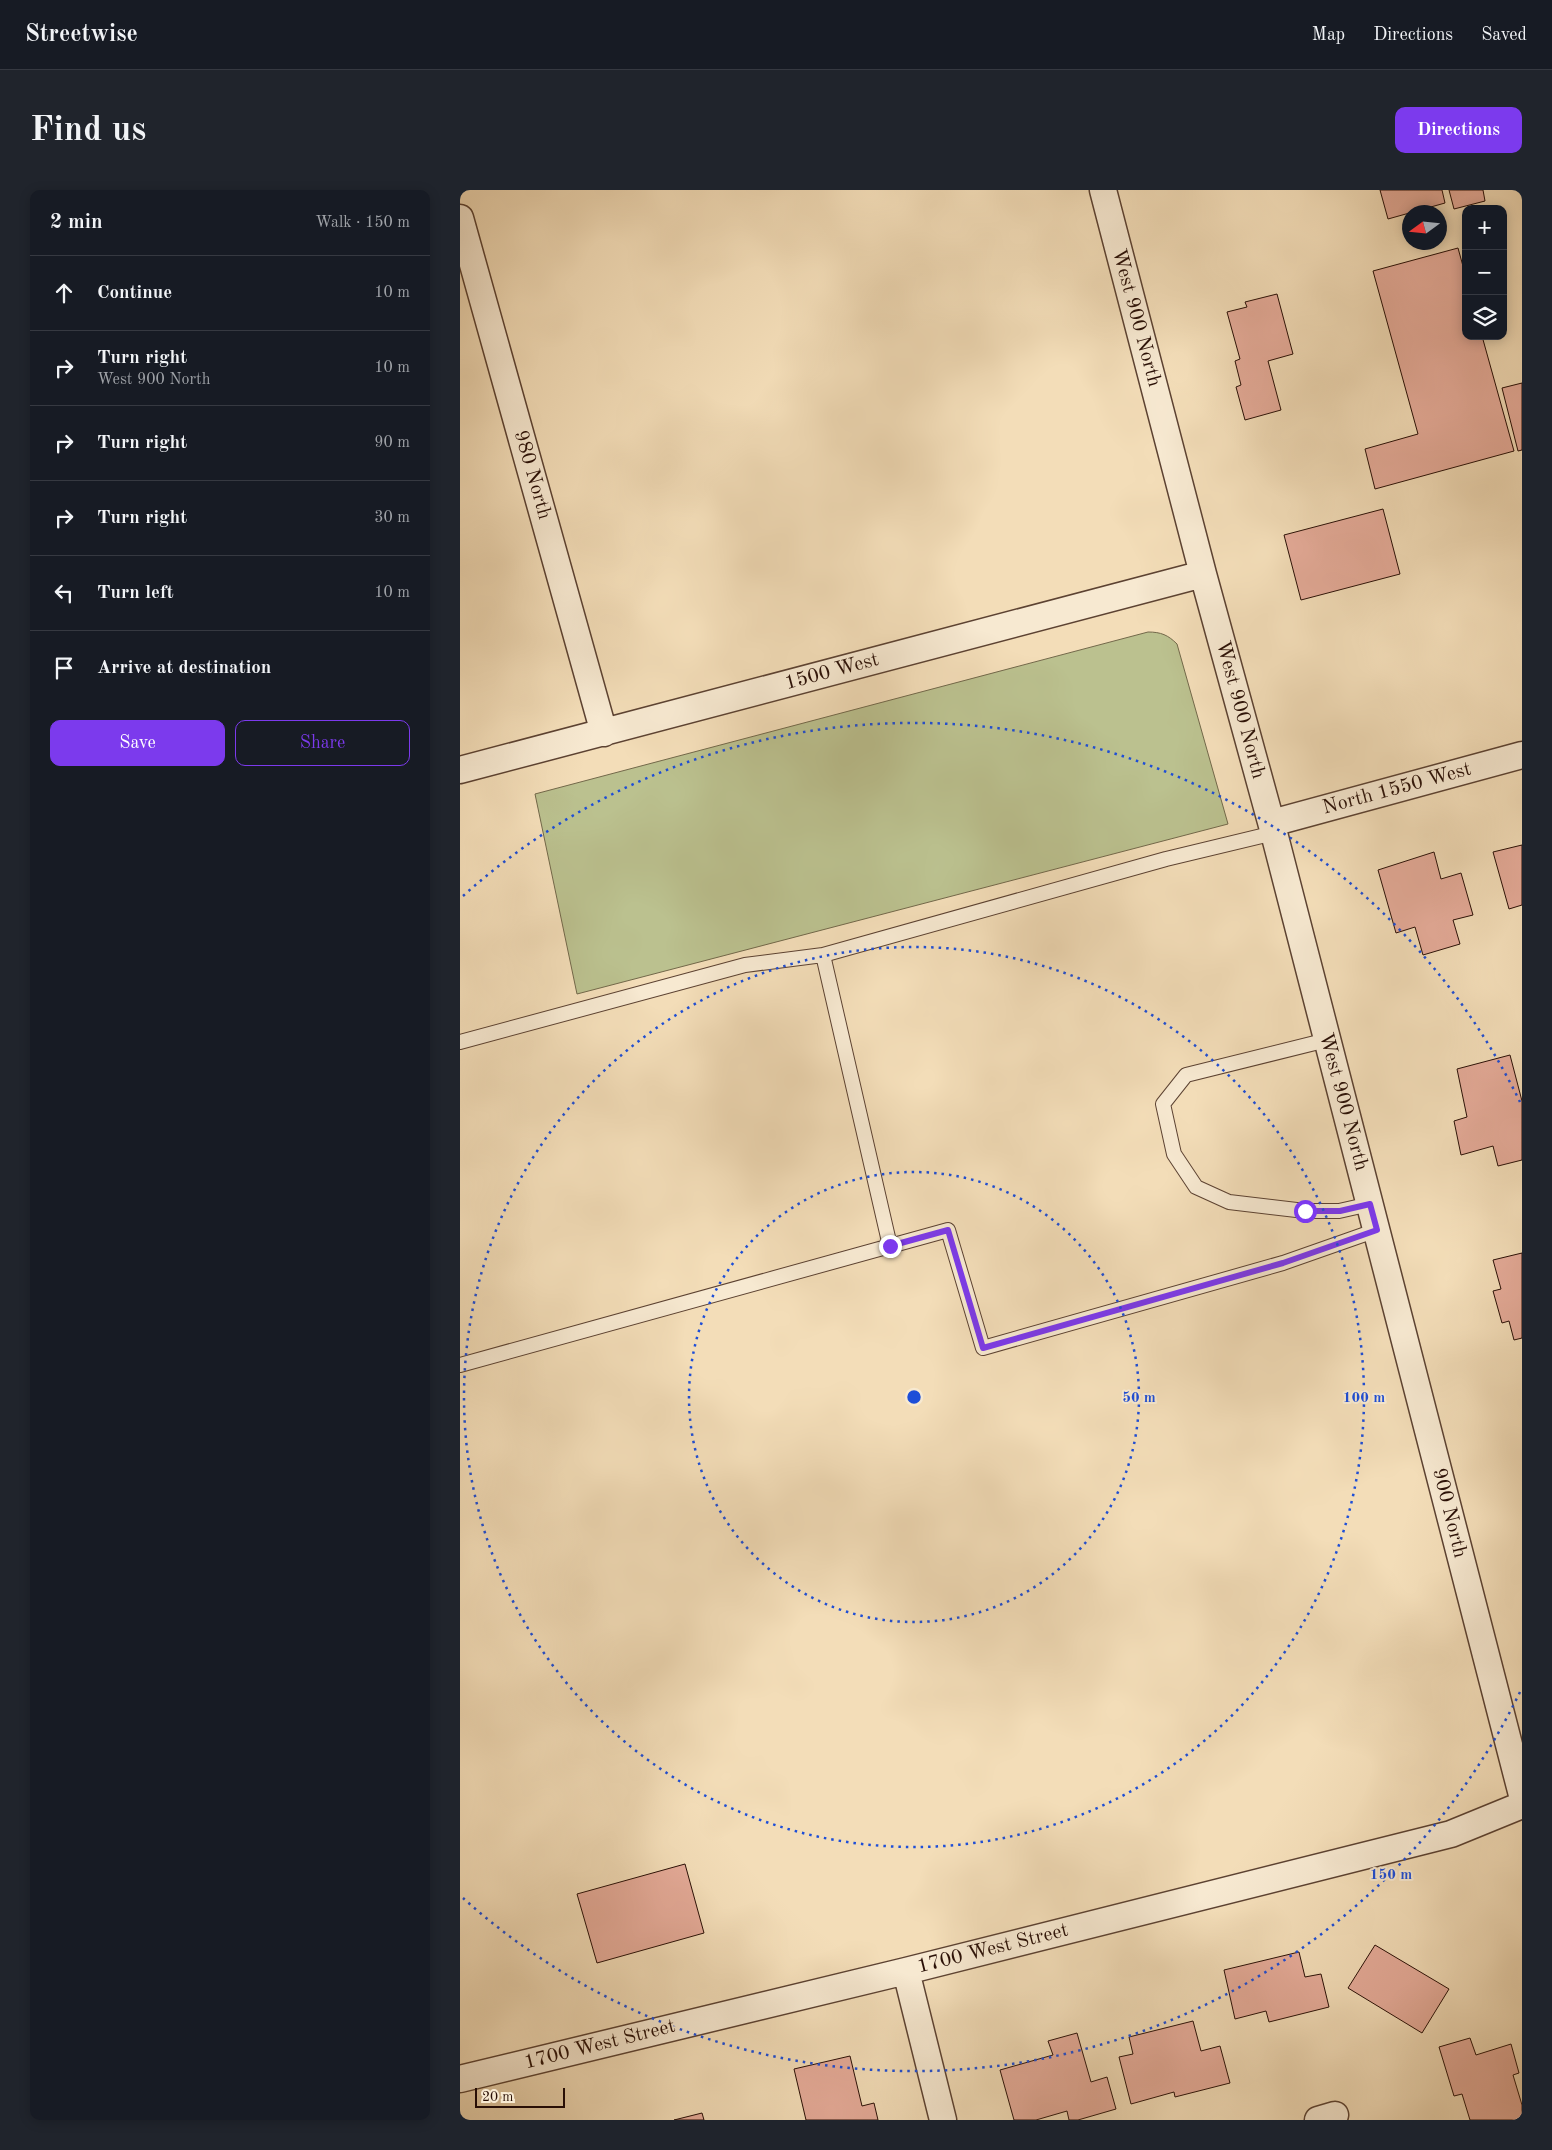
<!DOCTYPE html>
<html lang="en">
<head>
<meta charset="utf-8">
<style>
	:root { --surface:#171b24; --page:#20242c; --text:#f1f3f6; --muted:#9ea1a6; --line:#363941; --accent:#7c3aed }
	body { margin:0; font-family:"Old Standard TT",serif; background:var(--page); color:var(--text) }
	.controls { position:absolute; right:15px; top:15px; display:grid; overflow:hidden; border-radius:10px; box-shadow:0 2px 12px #0003 }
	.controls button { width:45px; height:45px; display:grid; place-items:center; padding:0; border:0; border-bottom:1px solid var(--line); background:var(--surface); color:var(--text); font:25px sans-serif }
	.compass { position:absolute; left:942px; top:15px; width:45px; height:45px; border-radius:50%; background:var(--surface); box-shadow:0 2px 12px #0003; rotate:255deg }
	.scale { position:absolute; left:15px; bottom:12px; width:90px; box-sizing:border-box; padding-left:5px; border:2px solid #290f06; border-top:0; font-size:14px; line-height:18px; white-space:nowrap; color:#290f06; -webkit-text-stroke:4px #f7e9d1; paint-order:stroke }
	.stop { position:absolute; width:15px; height:15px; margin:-11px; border:4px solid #7c3aed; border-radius:50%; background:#fff }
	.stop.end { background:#7c3aed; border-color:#fff; box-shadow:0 1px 5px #0008 }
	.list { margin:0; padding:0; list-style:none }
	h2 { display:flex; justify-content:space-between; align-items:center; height:65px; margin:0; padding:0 20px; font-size:21px }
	h2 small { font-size:16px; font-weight:400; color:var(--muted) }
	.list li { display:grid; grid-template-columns:32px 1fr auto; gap:15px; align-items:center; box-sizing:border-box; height:75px; padding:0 20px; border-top:1px solid var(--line) }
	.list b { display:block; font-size:19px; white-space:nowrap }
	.list p { margin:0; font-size:16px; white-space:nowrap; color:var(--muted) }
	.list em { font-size:16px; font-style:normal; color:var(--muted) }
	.actions { display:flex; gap:10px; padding:15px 20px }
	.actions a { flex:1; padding:11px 0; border:1px solid var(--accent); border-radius:10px; text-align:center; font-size:18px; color:var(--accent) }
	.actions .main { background:var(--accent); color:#fff }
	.icon { flex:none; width:28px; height:28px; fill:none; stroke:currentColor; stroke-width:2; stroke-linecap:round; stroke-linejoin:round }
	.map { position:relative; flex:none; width:1062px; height:1930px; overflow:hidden; border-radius:10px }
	header { display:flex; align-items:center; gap:30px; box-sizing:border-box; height:70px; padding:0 25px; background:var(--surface); border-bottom:1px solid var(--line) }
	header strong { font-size:24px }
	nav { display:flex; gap:28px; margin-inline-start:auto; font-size:18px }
	.intro { display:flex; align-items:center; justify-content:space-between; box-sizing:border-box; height:120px; padding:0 30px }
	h1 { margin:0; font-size:35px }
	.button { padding:12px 22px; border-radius:10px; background:var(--accent); color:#fff; font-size:18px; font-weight:700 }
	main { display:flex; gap:30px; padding:0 30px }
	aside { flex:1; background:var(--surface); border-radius:10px; box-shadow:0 2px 12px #0003 }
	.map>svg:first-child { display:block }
	.green { fill:#bbc18f; stroke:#72684a }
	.building { fill:#e5ab99; stroke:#290f06 }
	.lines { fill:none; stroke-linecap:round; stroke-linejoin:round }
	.lane-casing { stroke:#5c4232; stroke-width:16 }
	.street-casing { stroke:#5c4232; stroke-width:29 }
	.lane { stroke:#f7e9d1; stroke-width:14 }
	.street { stroke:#f7e9d1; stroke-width:26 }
	.route { stroke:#7c3aed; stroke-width:6 }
	.ring { fill:none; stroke:#1d4ed8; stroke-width:2.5; stroke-dasharray:2.5 5 }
	.labels { text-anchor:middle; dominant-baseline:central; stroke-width:4; stroke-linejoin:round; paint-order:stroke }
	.street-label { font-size:20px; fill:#290f06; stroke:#f7e9d1 }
	.centre { fill:#1d4ed8; stroke:#f7e9d1; stroke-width:2.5 }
	.ring-label { font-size:15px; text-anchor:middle; font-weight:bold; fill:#1d4ed8; stroke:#f7e9d1; stroke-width:4; stroke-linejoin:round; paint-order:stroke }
</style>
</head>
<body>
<header>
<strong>Streetwise</strong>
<nav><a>Map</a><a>Directions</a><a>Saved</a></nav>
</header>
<div class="intro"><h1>Find us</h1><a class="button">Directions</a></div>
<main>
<aside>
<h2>2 min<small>Walk · 150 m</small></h2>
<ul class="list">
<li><svg class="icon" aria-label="ahead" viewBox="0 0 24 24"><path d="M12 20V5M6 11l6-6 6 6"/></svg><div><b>Continue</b></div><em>10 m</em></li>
<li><svg class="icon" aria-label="right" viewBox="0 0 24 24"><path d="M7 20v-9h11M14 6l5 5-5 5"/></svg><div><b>Turn right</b><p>West 900 North</p></div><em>10 m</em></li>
<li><svg class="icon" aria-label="right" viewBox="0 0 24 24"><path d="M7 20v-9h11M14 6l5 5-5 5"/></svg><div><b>Turn right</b></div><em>90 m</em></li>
<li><svg class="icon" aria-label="right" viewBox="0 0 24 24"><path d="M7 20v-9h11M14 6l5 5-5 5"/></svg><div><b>Turn right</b></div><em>30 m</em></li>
<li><svg class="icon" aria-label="left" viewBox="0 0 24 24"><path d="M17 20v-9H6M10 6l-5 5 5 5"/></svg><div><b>Turn left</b></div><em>10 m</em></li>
<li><svg class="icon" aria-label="arrive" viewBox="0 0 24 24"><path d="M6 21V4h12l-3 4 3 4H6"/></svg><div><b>Arrive at destination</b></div></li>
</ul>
<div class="actions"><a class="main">Save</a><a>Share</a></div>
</aside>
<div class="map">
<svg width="1062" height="1930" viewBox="0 0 1062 1930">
	<rect width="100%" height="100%" fill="#f3ddb8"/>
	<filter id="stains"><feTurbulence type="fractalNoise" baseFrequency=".004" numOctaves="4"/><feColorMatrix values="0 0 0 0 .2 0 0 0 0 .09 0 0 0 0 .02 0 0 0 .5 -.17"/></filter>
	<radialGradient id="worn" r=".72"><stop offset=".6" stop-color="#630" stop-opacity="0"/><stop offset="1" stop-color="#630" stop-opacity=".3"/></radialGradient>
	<!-- green -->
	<path class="green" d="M688,442C701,442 708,445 717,454L768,634L117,804L75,604Z"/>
	<!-- building -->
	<path class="building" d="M920,0H982L985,13L928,29Z
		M989,0H1023L1025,11L994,19Z
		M998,58L1006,87V146H1022L1054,261L915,299L905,259L958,244L913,81Z
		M817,104L833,164L808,171L821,220L785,230L776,197L781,195L775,171L780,169L767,122L787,117L785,112Z
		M1062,193V260L1058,261L1042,198Z
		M923,319L940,384L841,410L824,345Z
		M1062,655V715L1049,719L1033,662Z
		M974,662L981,689L1001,683L1013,725L993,730L1000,754L963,765L955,737L936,743L918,680Z
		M1050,865L1062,911V970L1038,976L1033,956L1001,965L994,931L1007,927L997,879Z
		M1062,1063V1148L1054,1150L1049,1131L1042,1133L1033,1101L1041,1099L1033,1070Z
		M225,1674L244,1743L137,1773L117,1704Z
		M915,1755L989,1799L962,1843L888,1798Z
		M839,1762L845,1787L861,1784L869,1817L809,1832L806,1821L775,1829L764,1780Z
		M733,1831L741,1861L760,1856L770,1893L715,1907L714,1902L671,1914L659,1867L673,1864L669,1847Z
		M617,1843L631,1892L647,1887L656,1919L618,1930H609L607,1921L576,1930H554L540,1880L593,1865L588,1851Z
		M1010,1848L1016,1865L1051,1854L1059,1883L1053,1885L1062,1915V1930H1010L1002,1904L994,1906L979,1857Z
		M390,1866L402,1916L414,1913L418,1930H346L334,1879Z
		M242,1923L244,1930H214Z"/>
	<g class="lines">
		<defs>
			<path id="lane" d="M867,850L726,885L703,914L714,964L736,997L769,1012L845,1021H879L910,1014
				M0,852L285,775L363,765
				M430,1056L363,765L706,669L814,643
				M0,1175L488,1040L523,1158L823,1073L917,1040"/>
			<path id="street" d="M643,0L743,384L814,643L1062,1605
				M0,28L144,543
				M0,580L743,384
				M812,633L1062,565
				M446,1781L483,1930
				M0,1889L446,1781L991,1644L1062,1615
				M858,1930L875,1925"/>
		</defs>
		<!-- lane casing -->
		<use href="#lane" class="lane-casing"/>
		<!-- street casing -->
		<use href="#street" class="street-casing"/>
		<!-- lane -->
		<use href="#lane" class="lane"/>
		<!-- street -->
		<use href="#street" class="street"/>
	</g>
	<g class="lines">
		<!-- route -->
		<path class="route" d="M430,1056L488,1040L523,1158L823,1073L917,1040L910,1014L880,1021H845"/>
	</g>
	<!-- distance rings -->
	<g class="ring">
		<circle cx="454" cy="1207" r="225"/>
		<circle cx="454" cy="1207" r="450"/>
		<path d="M1060 1502A674 674 0 0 1 3 1708M3 706A674 674 0 0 1 1060 912"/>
	</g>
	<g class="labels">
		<!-- street labels -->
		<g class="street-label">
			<text transform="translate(676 128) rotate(75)">West 900 North</text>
			<text transform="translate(72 285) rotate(74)">980 North</text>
			<text transform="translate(372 482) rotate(-15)">1500 West</text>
			<text transform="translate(780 520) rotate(75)">West 900 North</text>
			<text transform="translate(937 599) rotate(-15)">North 1550 West</text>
			<text transform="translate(883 912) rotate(75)">West 900 North</text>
			<text transform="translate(989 1323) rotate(76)">900 North</text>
			<text transform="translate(533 1759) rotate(-14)">1700 West Street</text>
			<text transform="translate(140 1855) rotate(-14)">1700 West Street</text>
		</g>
	</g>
	<circle cx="454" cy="1207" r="8" class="centre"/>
	<g class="ring-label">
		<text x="679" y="1212">50 m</text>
		<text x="904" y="1212">100 m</text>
		<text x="931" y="1689">150 m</text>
	</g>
	<rect width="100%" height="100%" filter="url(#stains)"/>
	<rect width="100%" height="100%" fill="url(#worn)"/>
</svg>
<div class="controls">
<button>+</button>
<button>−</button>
<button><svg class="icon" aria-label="layers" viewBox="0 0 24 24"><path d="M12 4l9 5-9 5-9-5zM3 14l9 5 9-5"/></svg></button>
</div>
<svg class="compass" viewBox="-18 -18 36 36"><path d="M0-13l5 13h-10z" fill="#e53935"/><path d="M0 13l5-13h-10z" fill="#9ea1a6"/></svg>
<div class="scale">20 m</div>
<div class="stop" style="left:845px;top:1021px"></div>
<div class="stop end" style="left:430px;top:1056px"></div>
</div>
</main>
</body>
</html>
